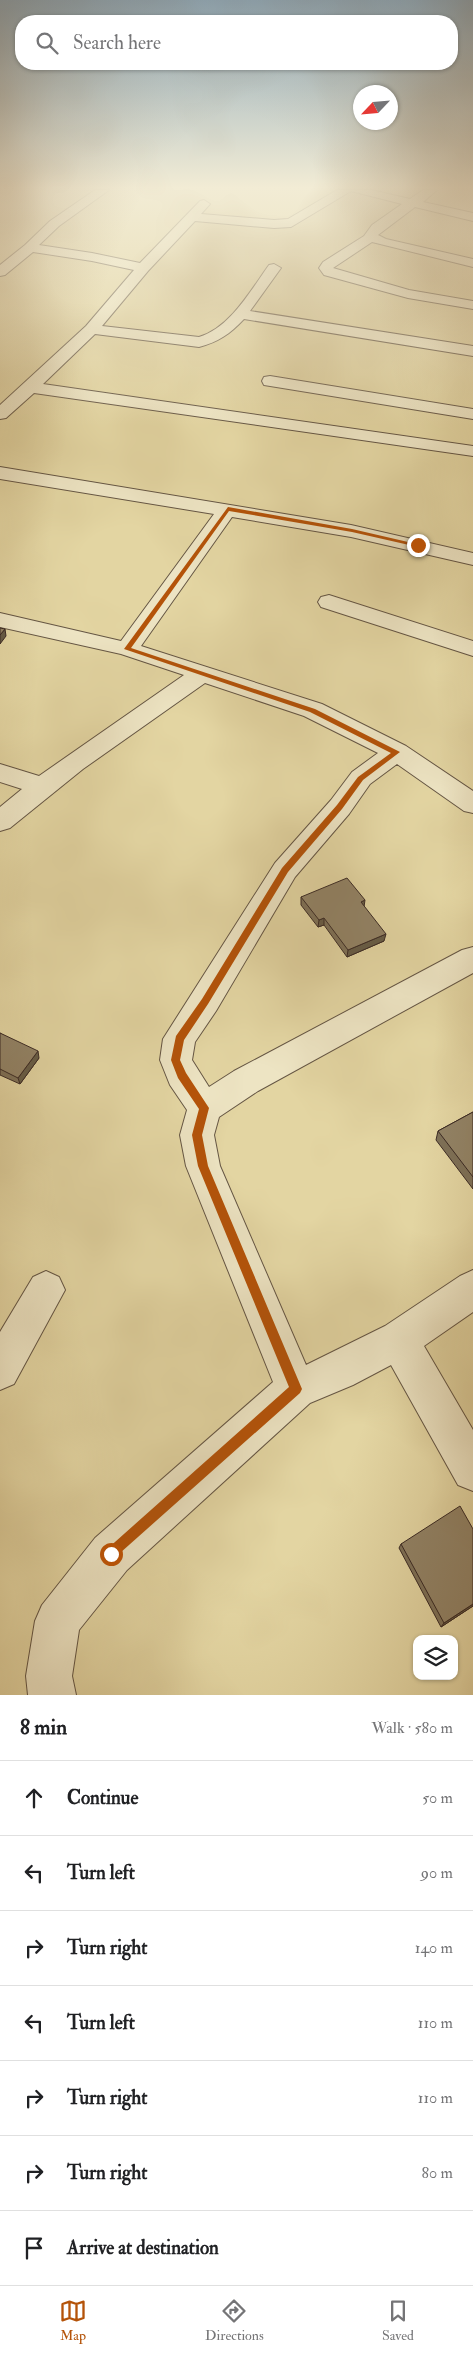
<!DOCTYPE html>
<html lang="en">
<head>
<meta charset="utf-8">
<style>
	:root { --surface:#fff; --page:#f2f2f2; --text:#202124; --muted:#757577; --line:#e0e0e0; --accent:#b45309 }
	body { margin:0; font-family:"IM FELL Double Pica",serif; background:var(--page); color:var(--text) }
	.controls { position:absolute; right:15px; bottom:15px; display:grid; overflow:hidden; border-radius:10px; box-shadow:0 1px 4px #0004 }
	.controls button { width:45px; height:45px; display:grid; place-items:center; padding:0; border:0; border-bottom:1px solid var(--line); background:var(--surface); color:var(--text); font:25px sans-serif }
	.compass { position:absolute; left:353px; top:85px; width:45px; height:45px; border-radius:50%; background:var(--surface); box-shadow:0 1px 4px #0004; rotate:244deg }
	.stop { position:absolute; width:15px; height:15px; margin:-11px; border:4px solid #b45309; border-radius:50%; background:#fff }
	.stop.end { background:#b45309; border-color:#fff; box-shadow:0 1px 5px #0008 }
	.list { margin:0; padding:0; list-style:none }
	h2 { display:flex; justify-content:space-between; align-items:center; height:65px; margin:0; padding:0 20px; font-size:21px }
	h2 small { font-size:16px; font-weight:400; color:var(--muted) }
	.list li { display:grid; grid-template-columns:32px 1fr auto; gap:15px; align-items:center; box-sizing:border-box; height:75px; padding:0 20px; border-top:1px solid var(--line) }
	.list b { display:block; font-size:19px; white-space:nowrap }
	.list em { font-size:16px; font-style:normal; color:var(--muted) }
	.icon { flex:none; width:28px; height:28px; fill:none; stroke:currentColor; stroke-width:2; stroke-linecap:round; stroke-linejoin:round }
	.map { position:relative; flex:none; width:473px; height:1695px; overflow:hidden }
	.search { position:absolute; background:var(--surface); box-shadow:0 1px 4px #0004; left:15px; right:15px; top:15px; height:55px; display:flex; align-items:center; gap:12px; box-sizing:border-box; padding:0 18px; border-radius:20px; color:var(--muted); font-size:19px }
	.sheet { height:590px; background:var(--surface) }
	nav { display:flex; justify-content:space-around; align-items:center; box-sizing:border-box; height:70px; border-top:1px solid var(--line); background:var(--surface); font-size:14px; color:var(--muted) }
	nav a { display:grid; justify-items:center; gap:2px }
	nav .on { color:var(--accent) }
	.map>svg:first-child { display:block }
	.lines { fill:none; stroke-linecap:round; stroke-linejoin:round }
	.minor-casing { stroke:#655644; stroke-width:2 }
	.minor { fill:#ede4c3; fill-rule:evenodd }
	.wall { fill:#7e7158; stroke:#3b2b25 }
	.shaded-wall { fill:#665c47; stroke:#3b2b25 }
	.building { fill:#928366; stroke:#3b2b25 }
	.route { fill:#b45309 }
</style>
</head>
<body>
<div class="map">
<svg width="473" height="1695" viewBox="0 0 473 1695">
	<rect width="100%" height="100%" fill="#e3d5a2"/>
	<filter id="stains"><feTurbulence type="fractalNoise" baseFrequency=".004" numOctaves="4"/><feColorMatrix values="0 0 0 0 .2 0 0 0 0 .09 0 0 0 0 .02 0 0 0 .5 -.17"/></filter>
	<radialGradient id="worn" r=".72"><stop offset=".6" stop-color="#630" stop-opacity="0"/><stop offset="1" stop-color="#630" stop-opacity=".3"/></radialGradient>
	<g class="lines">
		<defs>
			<path id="minor" d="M95,190H109L59,226L39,245L92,253L140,263L200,201L204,200L210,204L201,214L274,220L288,219L337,190H371L410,199L423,190H437L423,202L473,213V221L415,207L378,235L386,239L473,259V267L372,242L333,268L409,290L473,301V309L408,298L324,275L319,268L323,262L364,236L372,225L402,204L351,191L291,227L274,228L195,221L148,271L102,326L199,337C230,328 251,290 269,265L274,264L281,268L250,311L473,346V356L244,319C230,334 218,342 199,347L95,334L43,384L473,446V456L34,393L6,418L0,419V405L86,326L134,270L92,261L33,252L5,275L0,276V265L25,245L50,221Z
				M270,376L473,409V419L264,385L262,381L264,377Z
				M0,467L351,525L473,553V565L351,537L232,517L141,646L322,704L406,746L473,791V813L464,811L397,764L370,784L349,814L295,877L216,1011L195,1042L192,1060L209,1087L234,1071L462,950L473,947V973L258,1091L219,1117L214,1135L220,1166L306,1365L385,1326L460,1276L473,1270V1312L424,1346L473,1430V1491L458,1485L391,1365L353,1385L310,1403L127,1570L79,1630L72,1676L76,1695H28L26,1676L35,1621L42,1605L95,1538L273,1382L186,1166L180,1135L187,1110L170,1085L160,1060L163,1039L275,863L331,800L352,772L378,753L304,716L205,683L83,769L10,828L0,831V807L22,789L0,782V764L39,776L184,675L121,654L0,627V613L121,641L214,514L0,479Z
				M329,595L473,641V656L321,607L318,602L321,597Z
				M46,1271L59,1277L65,1290L14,1384L0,1390V1332L33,1277Z"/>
		</defs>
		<!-- minor casing -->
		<use href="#minor" class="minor-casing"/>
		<!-- minor -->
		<use href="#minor" class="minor"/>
	</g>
	<!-- wall -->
	<path class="wall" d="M301,897L364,907L384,941L347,957L324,925L318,927L301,905Z
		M0,1033L39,1058L20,1084L0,1075Z
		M473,1112V1189L436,1140L438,1131Z
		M473,1529V1606L441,1627L399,1548L401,1544Z"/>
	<!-- shaded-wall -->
	<path class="shaded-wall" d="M5,629L6,636L0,644V635Z
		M365,900L364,907L361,902Z
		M324,918V925L318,927L319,920Z
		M386,934L384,941L347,957L348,950Z
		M38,1051L39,1058L20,1084L18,1078Z
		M473,1604V1606L441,1627L444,1623Z"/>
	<!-- building -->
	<path class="building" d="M0,628L5,629L0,635Z
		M347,878L365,900L361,902L386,934L348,950L324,918L319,920L301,897Z
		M0,1033L38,1051L18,1078L0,1069Z
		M473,1112V1177L438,1131Z
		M460,1506L473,1529V1604L444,1623L401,1544Z"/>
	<!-- sky -->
	<linearGradient id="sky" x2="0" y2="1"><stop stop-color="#8faabb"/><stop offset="0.44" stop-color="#f2ecd5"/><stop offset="1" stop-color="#f2ecd5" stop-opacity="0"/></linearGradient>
	<rect width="473" height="427" fill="url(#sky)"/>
	<!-- route -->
	<path class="route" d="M228,507L352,529L421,545L418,547L352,532L229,511L131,648L315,709L400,752L363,780L342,809L288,872L208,1004L184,1040L180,1060L186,1073L209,1108L202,1135L208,1166L302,1389L300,1393L111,1561L106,1559L104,1554L106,1550L289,1387L198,1166L192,1135L199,1109L178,1078L171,1060L176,1036L202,999L282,868L337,805L358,777L391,753L310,712L124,649Z"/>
	<rect width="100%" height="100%" filter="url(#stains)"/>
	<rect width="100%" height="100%" fill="url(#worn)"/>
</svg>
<div class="controls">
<button><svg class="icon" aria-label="layers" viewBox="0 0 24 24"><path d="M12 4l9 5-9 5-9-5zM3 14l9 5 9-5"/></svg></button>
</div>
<svg class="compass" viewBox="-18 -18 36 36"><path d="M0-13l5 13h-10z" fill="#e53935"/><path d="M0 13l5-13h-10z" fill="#757577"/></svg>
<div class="stop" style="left:111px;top:1554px"></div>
<div class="stop end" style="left:418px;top:545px"></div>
<div class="search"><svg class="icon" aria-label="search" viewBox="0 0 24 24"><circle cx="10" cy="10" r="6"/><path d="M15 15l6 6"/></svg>Search here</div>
</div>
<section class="sheet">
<h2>8 min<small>Walk · 580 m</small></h2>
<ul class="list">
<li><svg class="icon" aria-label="ahead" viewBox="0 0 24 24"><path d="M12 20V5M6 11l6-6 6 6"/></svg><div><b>Continue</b></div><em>50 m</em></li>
<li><svg class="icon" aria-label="left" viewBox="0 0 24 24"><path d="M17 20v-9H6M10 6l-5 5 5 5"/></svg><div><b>Turn left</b></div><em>90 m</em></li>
<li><svg class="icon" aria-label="right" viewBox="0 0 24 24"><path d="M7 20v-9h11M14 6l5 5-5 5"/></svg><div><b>Turn right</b></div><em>140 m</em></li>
<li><svg class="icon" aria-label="left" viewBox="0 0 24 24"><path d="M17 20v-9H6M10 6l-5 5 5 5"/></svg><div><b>Turn left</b></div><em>110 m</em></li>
<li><svg class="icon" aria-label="right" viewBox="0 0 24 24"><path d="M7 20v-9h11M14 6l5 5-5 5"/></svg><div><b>Turn right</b></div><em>110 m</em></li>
<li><svg class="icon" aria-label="right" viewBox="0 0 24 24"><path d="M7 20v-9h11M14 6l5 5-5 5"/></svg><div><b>Turn right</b></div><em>80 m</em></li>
<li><svg class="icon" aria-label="arrive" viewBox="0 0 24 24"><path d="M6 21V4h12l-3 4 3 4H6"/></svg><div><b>Arrive at destination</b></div></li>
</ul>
</section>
<nav>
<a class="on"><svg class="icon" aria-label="map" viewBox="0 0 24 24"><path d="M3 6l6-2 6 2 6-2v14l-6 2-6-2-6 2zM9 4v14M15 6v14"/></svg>Map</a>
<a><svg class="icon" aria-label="directions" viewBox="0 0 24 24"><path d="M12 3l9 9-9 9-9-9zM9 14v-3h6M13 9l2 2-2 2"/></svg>Directions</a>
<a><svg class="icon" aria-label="saved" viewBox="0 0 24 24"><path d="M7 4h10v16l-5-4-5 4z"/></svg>Saved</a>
</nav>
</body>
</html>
